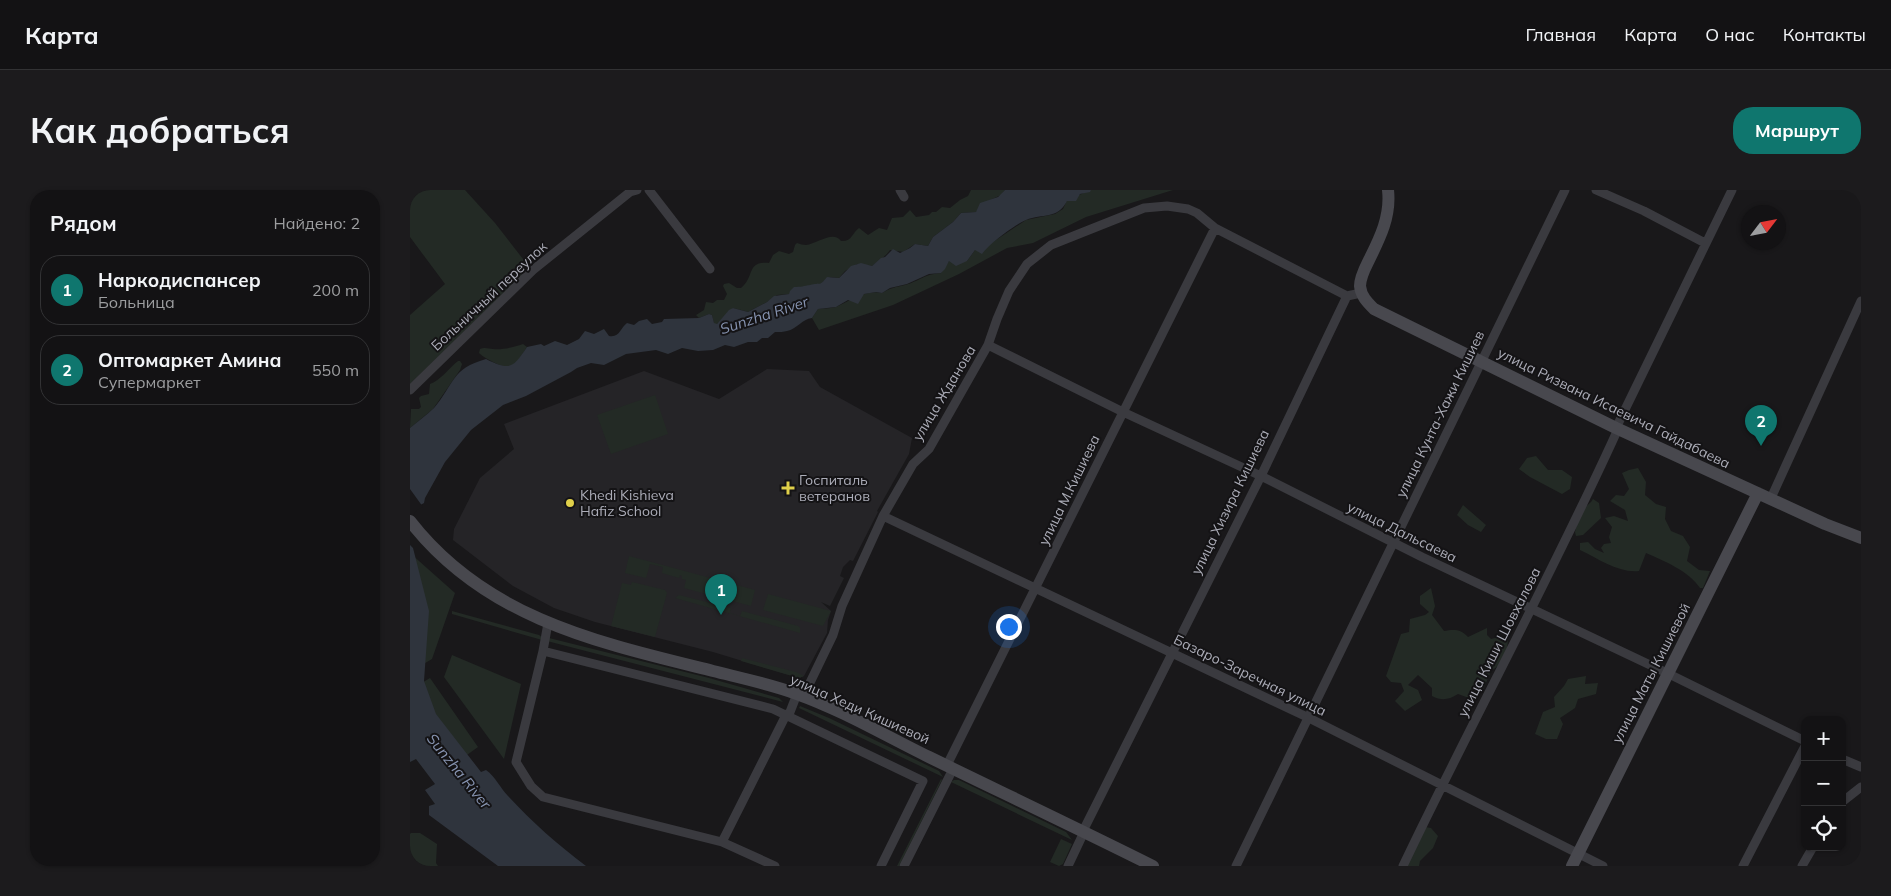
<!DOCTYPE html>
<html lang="ru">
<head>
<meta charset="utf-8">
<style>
	:root { --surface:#131214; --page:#1c1b1d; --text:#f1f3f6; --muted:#9d9ea0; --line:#323234; --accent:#0f766e }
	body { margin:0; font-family:Mulish,sans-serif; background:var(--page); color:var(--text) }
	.controls { position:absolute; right:15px; bottom:15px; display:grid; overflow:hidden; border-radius:10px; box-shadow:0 1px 4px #0004 }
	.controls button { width:45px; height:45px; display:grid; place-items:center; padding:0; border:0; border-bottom:1px solid var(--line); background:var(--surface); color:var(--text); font:25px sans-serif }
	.compass { position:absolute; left:1331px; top:15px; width:45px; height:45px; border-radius:50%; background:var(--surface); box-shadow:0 1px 4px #0004; rotate:58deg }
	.you { position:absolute; left:598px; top:436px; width:18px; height:18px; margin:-12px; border:4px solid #fff; border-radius:50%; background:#1a73e8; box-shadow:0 0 0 8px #1a73e833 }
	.badge { display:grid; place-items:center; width:32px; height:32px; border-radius:50%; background:var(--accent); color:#fff; font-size:16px; font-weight:700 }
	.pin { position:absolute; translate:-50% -41px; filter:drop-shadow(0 1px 2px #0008) }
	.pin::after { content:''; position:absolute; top:26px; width:18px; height:15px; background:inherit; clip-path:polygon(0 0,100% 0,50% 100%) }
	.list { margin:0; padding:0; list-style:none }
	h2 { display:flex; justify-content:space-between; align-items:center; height:65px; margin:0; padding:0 20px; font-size:21px }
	h2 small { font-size:16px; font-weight:400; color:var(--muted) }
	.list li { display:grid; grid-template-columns:32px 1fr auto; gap:15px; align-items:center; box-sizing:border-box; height:70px; margin:0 10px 10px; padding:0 10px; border:1px solid var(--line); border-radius:20px }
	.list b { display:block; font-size:19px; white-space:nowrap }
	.list p { margin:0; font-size:16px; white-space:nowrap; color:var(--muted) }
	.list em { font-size:16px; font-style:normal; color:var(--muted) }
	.icon { flex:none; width:28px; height:28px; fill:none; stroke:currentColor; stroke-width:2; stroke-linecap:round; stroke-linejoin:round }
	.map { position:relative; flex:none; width:1451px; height:676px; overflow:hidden; border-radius:20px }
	header { display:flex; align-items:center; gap:30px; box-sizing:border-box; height:70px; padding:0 25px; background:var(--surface); border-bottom:1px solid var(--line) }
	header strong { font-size:24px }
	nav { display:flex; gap:28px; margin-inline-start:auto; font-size:18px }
	.intro { display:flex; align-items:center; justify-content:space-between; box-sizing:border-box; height:120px; padding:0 30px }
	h1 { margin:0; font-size:35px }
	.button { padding:12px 22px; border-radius:20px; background:var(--accent); color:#fff; font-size:18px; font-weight:700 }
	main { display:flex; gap:30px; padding:0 30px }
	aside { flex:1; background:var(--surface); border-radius:20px; box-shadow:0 1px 4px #0004 }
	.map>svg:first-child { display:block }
	.built { fill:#252427 }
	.green { fill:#232a25 }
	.water { fill:#2f343d }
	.pier { fill:#19181a }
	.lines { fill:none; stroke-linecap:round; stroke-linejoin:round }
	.street { stroke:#3a3a3f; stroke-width:9 }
	.secondary { stroke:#48484e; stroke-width:12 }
	.poi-dot { fill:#e0d04a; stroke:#141315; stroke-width:2 }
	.labels { text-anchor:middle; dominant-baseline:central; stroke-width:4; stroke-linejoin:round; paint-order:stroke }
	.street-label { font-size:14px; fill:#acadb8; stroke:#141315 }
	.poi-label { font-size:14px; fill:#acadb8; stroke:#141315; text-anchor:start }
	.water-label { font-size:15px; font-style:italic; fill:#8693b0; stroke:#141315 }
</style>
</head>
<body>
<header>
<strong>Карта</strong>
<nav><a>Главная</a><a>Карта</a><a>О нас</a><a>Контакты</a></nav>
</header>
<div class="intro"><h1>Как добраться</h1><a class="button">Маршрут</a></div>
<main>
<aside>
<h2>Рядом<small>Найдено: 2</small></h2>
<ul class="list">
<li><span class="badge">1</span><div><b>Наркодиспансер</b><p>Больница</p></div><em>200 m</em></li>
<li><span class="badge">2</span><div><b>Оптомаркет Амина</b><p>Супермаркет</p></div><em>550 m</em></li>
</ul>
</aside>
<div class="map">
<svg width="1451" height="676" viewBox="0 0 1451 676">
	<rect width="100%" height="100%" fill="#19181a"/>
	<!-- built -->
	<path class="built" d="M357,179L399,181L410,197L502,248L499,264L467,321L468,322L443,371L440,370L433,377L430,386L434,388L420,416L411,412L421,421L418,430L417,443L394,486L389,488L303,462L185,432L144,418L103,396L43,350L44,339L70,288L104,259L94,234L234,181L309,209Z"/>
	<!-- green -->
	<path class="green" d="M0,0H55L85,33L120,78L0,194V125L35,94L0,47Z
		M561,0H595L591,5L576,12L566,22L551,23L543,32L523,47L518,56L505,54L493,62L480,60C475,67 469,71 462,76L447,74L435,81L429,88L420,87L409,95H400L394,98L388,97L379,104L367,105L357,112L338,122L323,118L307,134H304L302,125L299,124L289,128L286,125L294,120L296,112L303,113L307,110H314L317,104L313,96L314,94L319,93L327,98H331C345,87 336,71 359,73L363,65L369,61L379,64L383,62L385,55L387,53C390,54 393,55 396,55C407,54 423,40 431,51C442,52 442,43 449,38L458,45L469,38L477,40L482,28L493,27L500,20L506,27L519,25L522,22H526L532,17L540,18L550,10L558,6Z
		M681,0H763L676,27L623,53L597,58L549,84L483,115L409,140L402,128L408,119C414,118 422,119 428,116C441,110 457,99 472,103C480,98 486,97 495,95C510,91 514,84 531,83L539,71H557L565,60L577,56L616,30L645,24L653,19L657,10Z
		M113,154L117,157C107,173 103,183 83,172C78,169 73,167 69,163L70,159C76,157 78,159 83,159C93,160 104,157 113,154Z
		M48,171H50L52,174L50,180L23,219L0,238L1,219H9L11,217L9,208L11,206L19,204L20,194C31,190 39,178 48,171Z
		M245,205L258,244L201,264L187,225Z
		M1126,266L1138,280H1152L1162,287L1160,299L1152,304L1120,287L1109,279L1117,268Z
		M1228,278L1236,292L1235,305L1246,314L1256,317L1255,329L1261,341L1273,346L1280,357L1277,371L1289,380L1300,381L1293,398H1290C1279,381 1254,371 1236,363L1229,381C1208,383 1189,369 1170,360V353L1178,352L1185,359L1194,363L1191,358L1194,354L1201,353L1199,347L1202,337L1195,328L1204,326L1218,331L1215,320L1200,311L1206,305L1214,306L1219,299L1212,283L1219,280Z
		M1183,309L1189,313L1191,328L1173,345L1166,346L1165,342C1167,334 1169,324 1174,318C1177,315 1181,313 1183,309Z
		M1053,315L1076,335L1071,342L1058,335L1047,325Z
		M0,363L45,403L22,469L0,482Z
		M219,366L345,400L341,416L274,398L276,390L272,389V386L270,385L269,388L252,383L253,377L240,374L236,388L215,383Z
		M222,392L255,400L257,403L245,447L201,436L212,393L221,395Z
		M1021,398L1025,416L1022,425L1034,441C1044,439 1051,439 1058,447L1077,438V445L1081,449L1089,447L1098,449L1097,459L1091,474L1081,481L1073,500L1063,496L1059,508L1048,504C1038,510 1032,511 1022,506V498L1008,485L998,495L1008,500L1012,510L995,521L985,511L994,501L991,493L981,492L976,486L991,444L999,442L1000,429L1015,425L1019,422L1010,414V406Z
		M358,404L421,421L413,436L353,420Z
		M269,405L321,418L320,423L330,426L332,421L388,436L390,438V443L265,408Z
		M42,421L129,445L132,447V450L42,424Z
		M139,448L299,488L369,508L373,512L137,451Z
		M42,465L111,494L94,569L34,487Z
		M332,468L386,482L394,486L389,488L331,471Z
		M1176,486L1175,494L1188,493L1186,504L1168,509L1165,518L1150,528L1153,534L1147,549H1136L1125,544L1133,522L1145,517L1144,507L1154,496L1158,489Z
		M20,488L68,557L25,588L0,500Z
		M390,516L419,528L529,581L533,587L389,518Z
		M531,589L532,590L489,676H487Z
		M544,590H549L656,642L662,650L541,592Z
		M1015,637L1021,638L1028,646L1023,658L1010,671L1009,676H995Z
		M1,643H10L27,654L26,673L28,676H0V644Z
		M651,649L662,654L653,674L649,676L640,672Z"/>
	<!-- water -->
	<path class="water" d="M595,0H681L680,2L670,4L666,11H657C647,30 633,23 616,30C604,35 579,54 572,64L565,60L557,71L546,76L539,71L535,79L531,83L519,84L497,94L480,98L472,103L466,102L454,104L448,114L438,110L426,117L408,119L402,128C392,129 387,139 377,141C374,142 369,142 365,142L358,148H352L347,152H338L324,157L315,155L303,160L288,161L272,158L258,164L246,160L216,164L194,175L181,173L167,178L161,182L116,206L93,215L61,240L35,272L15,308L14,313L5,318L0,328V238C8,231 17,225 24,218C45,193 41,179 76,169C100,181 103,178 117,157L131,154L134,156L145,151L157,155L169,149L175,141L184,144L194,139L199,146C210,148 210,138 217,133L224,135L229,131L237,129L242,134L252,132L254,129L289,128L299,124L302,125L304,133L307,134L319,120L323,118L338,122L357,112L364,106L379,104L380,101L384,97C391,97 394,96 400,95C411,92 409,97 417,87L429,88L441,76L451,73L462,76L471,68L475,67L483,59L490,63L500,58L505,54L518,56L523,47L543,32L551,23L566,22L570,13L588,7Z
		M0,355L3,358L19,421L14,491L26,524L71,582L76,580C86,587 90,598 98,606C122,632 148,655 176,676H88L19,625V616L25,614L15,600L25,594L6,569L0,572Z"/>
	<!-- pier -->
	<path class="pier" d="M0,299L13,317L7,320L0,330Z"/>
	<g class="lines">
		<!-- street -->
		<path class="street" d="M239,0L300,79
			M490,0L494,7
			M1186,0L1234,21L1295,53
			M578,155L713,222L851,286L1012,367L1257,483L1395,551
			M0,200L123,80L220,2L227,0
			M1206,238L1322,0
			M1361,308L1451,111
			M473,326L897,527L1193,676
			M133,461L138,433
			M393,507L423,445L432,416L473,326L503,274L519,259L578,155L587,129L599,101L617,74L641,55L734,18L757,16L778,19L787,23L805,38L937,106
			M1432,569L1451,577
			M537,575L805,38
			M1432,612L1451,597
			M673,641L851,286L937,106L951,103
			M312,652L376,525L380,522L387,504
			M365,676L312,652L133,607L121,596L106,572L133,461L363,519L513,591L471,676
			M494,676L543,579
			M658,676L674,642
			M826,676L1155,0
			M993,676C1063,529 1141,387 1208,239
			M1333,676L1395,556
			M1392,676L1403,657"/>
		<!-- secondary -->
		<path class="secondary" d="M978,0C981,26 970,48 959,70C955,78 950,87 950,96C951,106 957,112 964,119L1206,238L1415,334L1451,348
			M0,331C76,429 190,453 303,481C331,488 360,494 387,504C432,520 476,546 519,567C593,603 669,639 743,676
			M1162,676L1348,303"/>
	</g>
	<!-- markers -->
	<g class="poi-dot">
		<path d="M375.5 290.5h5v5h5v5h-5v5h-5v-5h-5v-5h5z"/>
		<circle cx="160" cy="313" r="5"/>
	</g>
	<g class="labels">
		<!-- street labels -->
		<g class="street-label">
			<text transform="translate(79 106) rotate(-43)">Больничный переулок</text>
			<text transform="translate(534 203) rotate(-59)">улица Жданова</text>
			<text transform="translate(1204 218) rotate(26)">улица Ризвана Исаевича Гайдабаева</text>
			<text transform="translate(1030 224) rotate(-64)">улица Кунта-Хажи Кишиев</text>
			<text transform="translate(659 300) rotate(-64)">улица М.Кишиева</text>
			<text transform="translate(820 312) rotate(-64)">улица Хизира Кишиева</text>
			<text transform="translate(992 342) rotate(26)">улица Дальсаева</text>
			<text transform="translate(1089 452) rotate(-63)">улица Киши Шовхалова</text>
			<text transform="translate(1241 483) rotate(-63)">улица Маты Кишиевой</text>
			<text transform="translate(840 485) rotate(26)">Базаро-Заречная улица</text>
			<text transform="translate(450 519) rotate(24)">улица Хеди Кишиевой</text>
		</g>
		<!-- poi labels -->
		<g class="poi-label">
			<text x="389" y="290">Госпиталь<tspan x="389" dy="16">ветеранов</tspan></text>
			<text x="170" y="305">Khedi Kishieva<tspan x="170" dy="16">Hafiz School</tspan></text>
		</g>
		<!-- water labels -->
		<g class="water-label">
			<text transform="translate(354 125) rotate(-18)">Sunzha River</text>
			<text transform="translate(49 581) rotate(51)">Sunzha River</text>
		</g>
	</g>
</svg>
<div class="controls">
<button>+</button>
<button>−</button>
<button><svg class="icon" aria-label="locate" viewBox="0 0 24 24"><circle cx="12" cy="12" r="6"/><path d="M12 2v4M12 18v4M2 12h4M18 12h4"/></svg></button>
</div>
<svg class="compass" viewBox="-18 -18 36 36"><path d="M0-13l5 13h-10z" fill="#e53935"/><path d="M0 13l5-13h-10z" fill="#9d9ea0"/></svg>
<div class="you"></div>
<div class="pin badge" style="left:311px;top:425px">1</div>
<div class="pin badge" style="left:1351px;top:256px">2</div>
</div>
</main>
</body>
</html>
